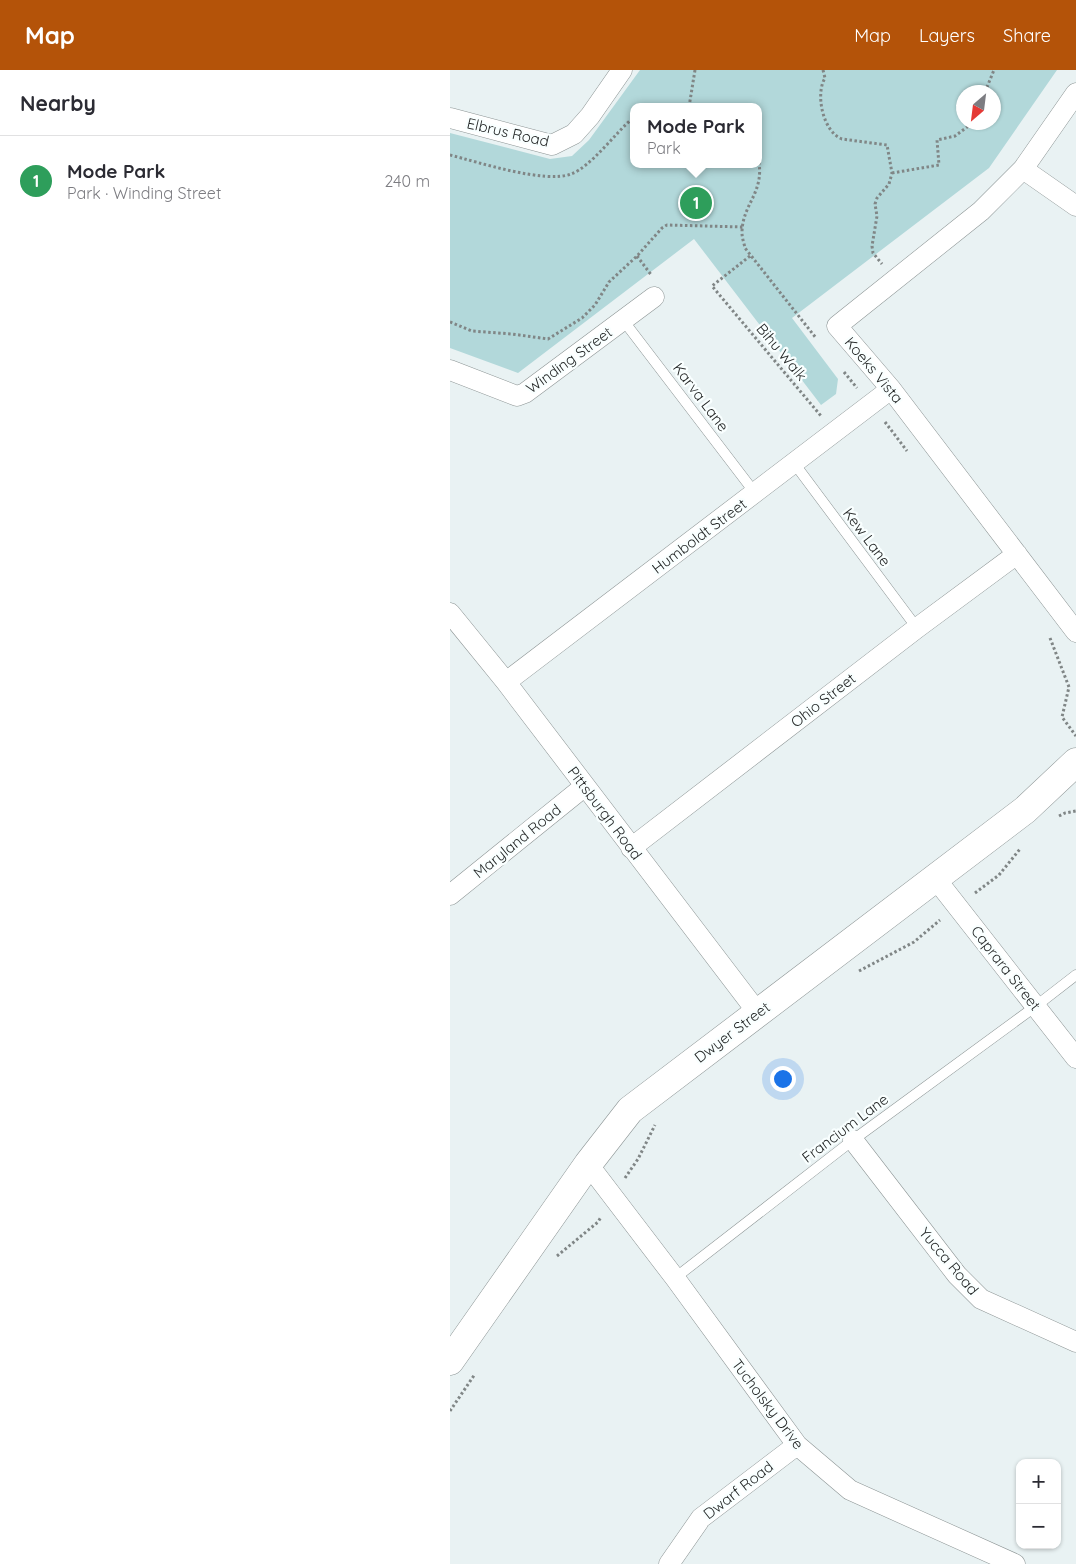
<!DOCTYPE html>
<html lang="en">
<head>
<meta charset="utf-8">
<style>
	:root { --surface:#fff; --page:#f7f7f7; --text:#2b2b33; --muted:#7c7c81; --line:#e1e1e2; --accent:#b45309 }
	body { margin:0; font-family:Quicksand,sans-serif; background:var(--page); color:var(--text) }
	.controls { position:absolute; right:15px; bottom:15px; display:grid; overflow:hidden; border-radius:10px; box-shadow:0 1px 4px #0004 }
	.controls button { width:45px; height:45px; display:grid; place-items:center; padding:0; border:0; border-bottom:1px solid var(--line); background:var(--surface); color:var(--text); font:25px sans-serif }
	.compass { position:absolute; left:506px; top:15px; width:45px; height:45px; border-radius:50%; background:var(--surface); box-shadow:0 1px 4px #0004; rotate:208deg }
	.you { position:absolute; left:332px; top:1008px; width:18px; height:18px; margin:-12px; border:4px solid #fff; border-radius:50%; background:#1a73e8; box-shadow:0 0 0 8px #1a73e833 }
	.badge { display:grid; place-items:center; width:32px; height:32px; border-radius:50%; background:var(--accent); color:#fff; font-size:16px; font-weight:700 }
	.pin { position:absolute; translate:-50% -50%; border:2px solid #fff; box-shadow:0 1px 5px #0006 }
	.popup { position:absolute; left:180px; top:33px; width:132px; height:65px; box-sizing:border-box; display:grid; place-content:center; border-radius:10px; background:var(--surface); filter:drop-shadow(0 1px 4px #0005); font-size:16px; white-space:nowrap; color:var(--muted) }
	.popup b { font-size:19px; color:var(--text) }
	.popup::after { content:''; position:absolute; left:50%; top:100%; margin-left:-10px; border:10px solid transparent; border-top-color:var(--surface) }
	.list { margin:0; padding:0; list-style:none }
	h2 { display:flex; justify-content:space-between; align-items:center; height:65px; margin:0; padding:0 20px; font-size:21px }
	h2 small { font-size:16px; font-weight:400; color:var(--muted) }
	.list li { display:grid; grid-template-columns:32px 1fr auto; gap:15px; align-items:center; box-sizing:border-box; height:90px; padding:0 20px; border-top:1px solid var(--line) }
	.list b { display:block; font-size:19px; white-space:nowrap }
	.list p { margin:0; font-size:16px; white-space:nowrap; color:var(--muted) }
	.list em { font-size:16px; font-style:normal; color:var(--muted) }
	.map { position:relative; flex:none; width:626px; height:1494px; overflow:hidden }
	header { display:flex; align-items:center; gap:30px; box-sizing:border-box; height:70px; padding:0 25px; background:var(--accent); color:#fff }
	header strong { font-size:24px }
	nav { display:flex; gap:28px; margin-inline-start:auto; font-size:18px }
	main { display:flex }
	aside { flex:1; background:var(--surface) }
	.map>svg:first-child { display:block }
	.green { fill:#b2d8da; fill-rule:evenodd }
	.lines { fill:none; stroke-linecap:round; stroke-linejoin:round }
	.lane-casing { stroke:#8c9494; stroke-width:11 }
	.street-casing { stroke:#8c9494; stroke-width:21 }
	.secondary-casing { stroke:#8c9494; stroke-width:29 }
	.path { stroke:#808686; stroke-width:3; stroke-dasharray:2.5 2.5; stroke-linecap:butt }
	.lane { stroke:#fff; stroke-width:10 }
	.street { stroke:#fff; stroke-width:20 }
	.secondary { stroke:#fff; stroke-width:28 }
	.labels { text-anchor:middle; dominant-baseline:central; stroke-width:4.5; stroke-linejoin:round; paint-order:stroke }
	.street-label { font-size:15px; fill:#252828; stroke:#f9ffff }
</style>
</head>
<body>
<header>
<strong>Map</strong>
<nav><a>Map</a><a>Layers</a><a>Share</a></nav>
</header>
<main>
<aside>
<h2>Nearby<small></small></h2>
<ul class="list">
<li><span class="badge" style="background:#2e9e5b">1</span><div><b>Mode Park</b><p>Park · Winding Street</p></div><em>240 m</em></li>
</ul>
</aside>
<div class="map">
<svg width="626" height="1494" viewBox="0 0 626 1494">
	<rect width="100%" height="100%" fill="#e9f2f3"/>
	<!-- green -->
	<path class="green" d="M190,0H607L539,98L342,248L388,309L386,324L371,335L244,169L68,303L0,278V63L100,89L122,86L139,70ZM544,22V52H514V22ZM184,37H308V94H184Z"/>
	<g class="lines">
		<defs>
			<path id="lane" d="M173,250L305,423
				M344,393L467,558
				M225,1208L403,1070L586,936L626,905"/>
			<path id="street" d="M626,23L573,99L531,141L387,256L441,319L626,562
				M0,48L102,75L124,64L140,46L172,0
				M573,99L626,136
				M0,300L67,326L75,323L204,227
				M0,543L56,612L308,943
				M56,612L441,319
				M181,778L467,558L567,484
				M485,808L626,988
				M0,825L135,716
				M403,1070L507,1205L531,1229L626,1272
				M138,1094L225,1208L347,1375L400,1420L565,1494
				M219,1494L251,1448L347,1375"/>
			<path id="secondary" d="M0,1291L138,1094L180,1040L575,740L626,692"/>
		</defs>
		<!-- lane casing -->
		<use href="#lane" class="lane-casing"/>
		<!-- street casing -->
		<use href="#street" class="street-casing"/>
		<!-- secondary casing -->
		<use href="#secondary" class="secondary-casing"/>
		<!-- path -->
		<path class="path" d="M373,0L375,8C365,24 373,62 392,69L437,75L442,103L439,114L427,128L425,134L427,146L422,176L423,183L432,194
			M535,22L544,0
			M213,37L222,35L230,37
			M239,37L245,0
			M0,85C28,92 95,114 121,104C141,97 166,62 184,47
			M308,87C316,123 292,133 292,163C292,168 294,173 295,178L366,268
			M442,103L489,95L487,70L505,66L524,52
			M187,186L202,206
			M300,186L262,216L371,346
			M0,252L22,261L62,264L98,269L132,248L145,235L159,212L187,186L212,158L217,155L293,157
			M394,302L407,318
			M435,352L457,381
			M600,568L619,617L612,647L626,666
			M609,746L615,743L626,741
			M525,823L549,805L570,779
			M409,901L464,872L490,850
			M175,1108L188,1089L205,1055
			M107,1186L148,1152L151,1147
			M0,1341L25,1304"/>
		<!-- lane -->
		<use href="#lane" class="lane"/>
		<!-- street -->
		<use href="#street" class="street"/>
		<!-- secondary -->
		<use href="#secondary" class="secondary"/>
	</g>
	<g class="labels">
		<!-- street labels -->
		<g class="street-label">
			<text transform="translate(58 62) rotate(13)">Elbrus Road</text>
			<text transform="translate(332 282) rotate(50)">Bihu Walk</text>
			<text transform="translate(119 290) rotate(-36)">Winding Street</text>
			<text transform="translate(424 300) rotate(50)">Koeks Vista</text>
			<text transform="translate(251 327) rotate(53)">Karva Lane</text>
			<text transform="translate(249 466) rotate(-37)">Humboldt Street</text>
			<text transform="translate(417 467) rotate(53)">Kew Lane</text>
			<text transform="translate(373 630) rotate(-38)">Ohio Street</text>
			<text transform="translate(155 743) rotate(53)">Pittsburgh Road</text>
			<text transform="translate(67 771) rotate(-39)">Maryland Road</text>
			<text transform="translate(556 898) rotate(52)">Caprara Street</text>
			<text transform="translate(282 962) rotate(-37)">Dwyer Street</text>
			<text transform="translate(395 1058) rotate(-37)">Francium Lane</text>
			<text transform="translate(499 1191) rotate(50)">Yucca Road</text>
			<text transform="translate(318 1334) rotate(53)">Tucholsky Drive</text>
			<text transform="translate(288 1420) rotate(-38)">Dwarf Road</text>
		</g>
	</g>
</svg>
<div class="controls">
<button>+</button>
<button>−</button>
</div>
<svg class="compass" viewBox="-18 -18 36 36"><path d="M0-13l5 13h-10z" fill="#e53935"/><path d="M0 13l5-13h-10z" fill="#7c7c81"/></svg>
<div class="you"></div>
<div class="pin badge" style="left:246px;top:133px;background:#2e9e5b">1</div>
<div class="popup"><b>Mode Park</b>Park</div>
</div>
</main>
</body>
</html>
